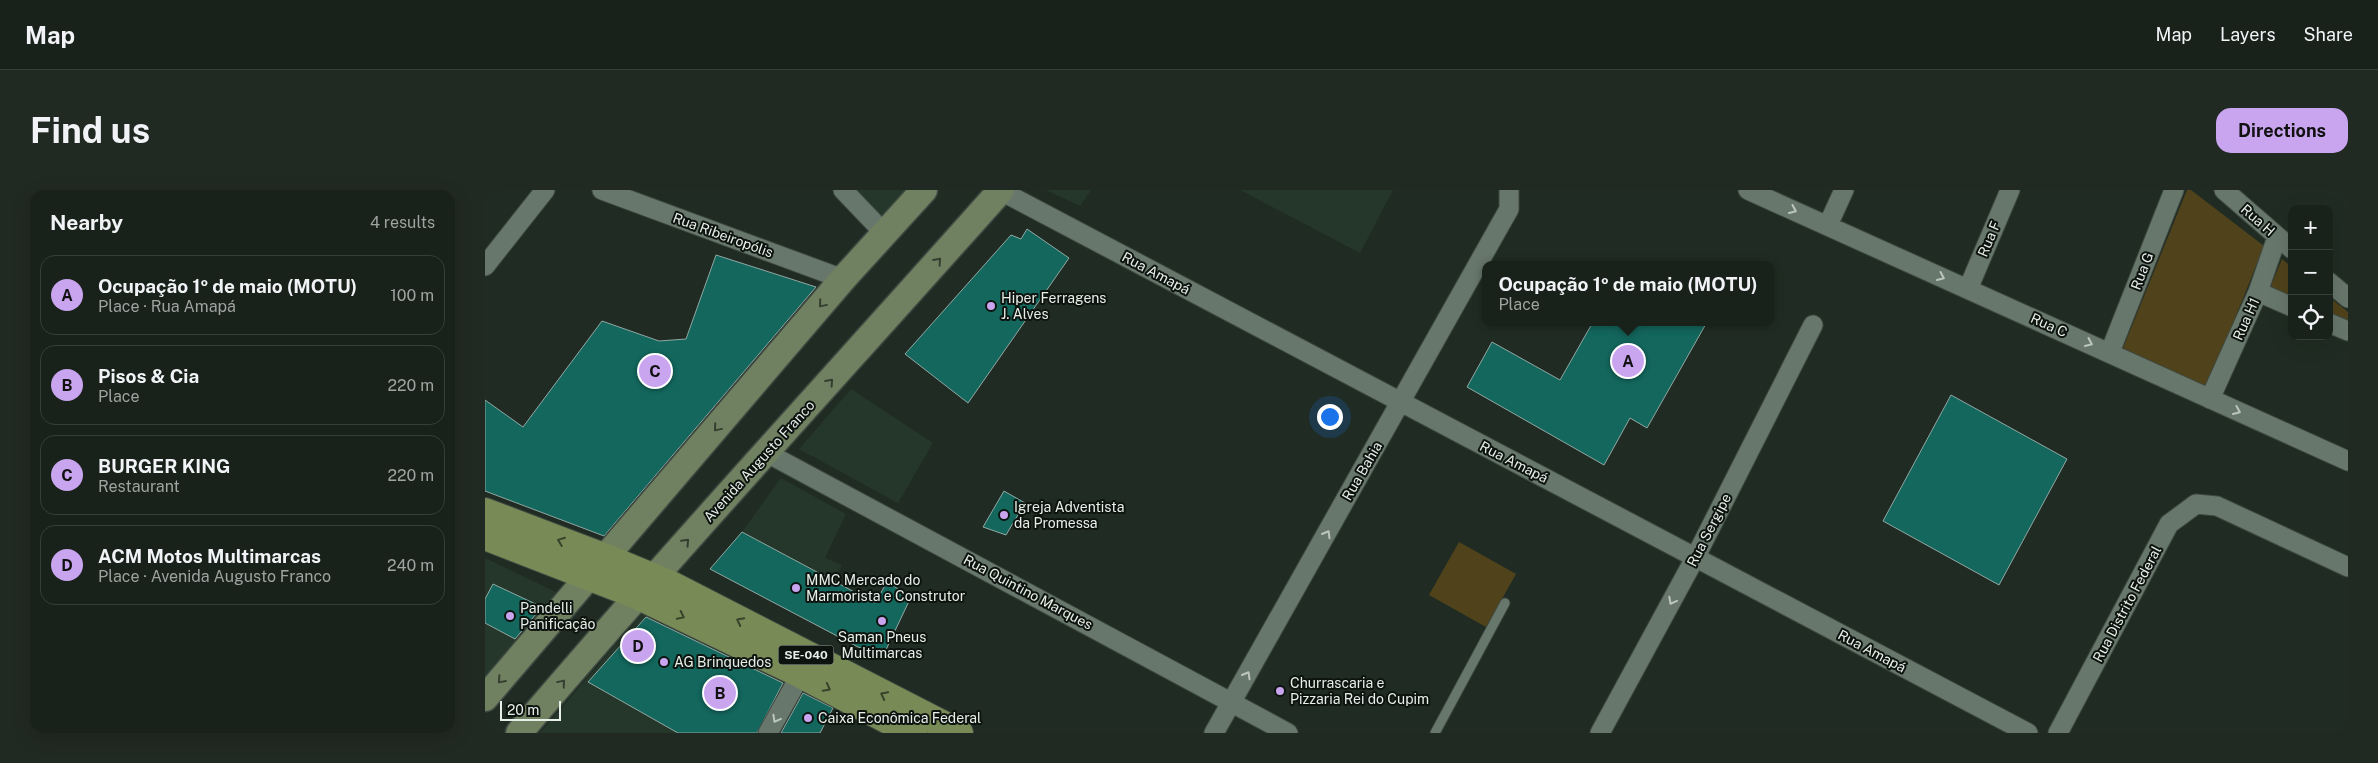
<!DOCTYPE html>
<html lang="en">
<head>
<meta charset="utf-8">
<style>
	:root { --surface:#18211a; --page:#212923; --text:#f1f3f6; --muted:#9fa3a2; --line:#363e39; --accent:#c8a5ee }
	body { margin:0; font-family:"Public Sans",sans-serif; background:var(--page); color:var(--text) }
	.controls { position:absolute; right:15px; top:15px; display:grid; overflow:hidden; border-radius:10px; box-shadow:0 5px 20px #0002 }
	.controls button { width:45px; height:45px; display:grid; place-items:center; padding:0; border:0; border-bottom:1px solid var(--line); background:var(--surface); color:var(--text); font:25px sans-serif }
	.scale { position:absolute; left:15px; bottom:12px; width:61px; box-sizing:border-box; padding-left:5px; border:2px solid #e7efe9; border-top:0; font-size:14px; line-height:18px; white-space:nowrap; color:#e7efe9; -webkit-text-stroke:4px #0d130f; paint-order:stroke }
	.you { position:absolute; left:844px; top:226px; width:18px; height:18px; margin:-12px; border:4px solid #fff; border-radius:50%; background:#1a73e8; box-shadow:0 0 0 8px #1a73e833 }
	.badge { display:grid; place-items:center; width:32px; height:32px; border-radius:50%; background:var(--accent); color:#111; font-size:16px; font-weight:700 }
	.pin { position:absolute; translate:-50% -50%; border:2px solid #fff; box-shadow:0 1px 5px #0006 }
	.popup { position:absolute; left:997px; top:71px; width:292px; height:65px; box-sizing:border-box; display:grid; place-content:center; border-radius:10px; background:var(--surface); filter:drop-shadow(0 1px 4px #0005); font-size:16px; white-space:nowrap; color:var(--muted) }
	.popup b { font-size:19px; color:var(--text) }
	.popup::after { content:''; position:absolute; left:50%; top:100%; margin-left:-10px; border:10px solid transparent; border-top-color:var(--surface) }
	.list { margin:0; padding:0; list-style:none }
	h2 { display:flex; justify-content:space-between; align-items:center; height:65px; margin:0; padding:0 20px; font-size:21px }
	h2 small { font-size:16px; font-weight:400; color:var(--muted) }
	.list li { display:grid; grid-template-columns:32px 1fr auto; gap:15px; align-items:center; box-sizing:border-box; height:80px; margin:0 10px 10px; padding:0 10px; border:1px solid var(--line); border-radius:15px }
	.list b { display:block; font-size:19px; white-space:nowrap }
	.list p { margin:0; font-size:16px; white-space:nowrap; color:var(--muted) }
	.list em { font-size:16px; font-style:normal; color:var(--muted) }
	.icon { flex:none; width:28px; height:28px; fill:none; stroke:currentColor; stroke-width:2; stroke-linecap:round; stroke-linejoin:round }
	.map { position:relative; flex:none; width:1863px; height:543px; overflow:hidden; border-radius:15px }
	header { display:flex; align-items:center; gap:30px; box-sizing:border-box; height:70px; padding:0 25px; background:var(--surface); border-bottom:1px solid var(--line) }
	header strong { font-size:24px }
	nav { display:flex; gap:28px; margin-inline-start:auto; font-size:18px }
	.intro { display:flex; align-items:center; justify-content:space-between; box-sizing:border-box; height:120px; padding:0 30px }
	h1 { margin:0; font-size:35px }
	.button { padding:12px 22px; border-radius:15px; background:var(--accent); color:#111; font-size:18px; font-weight:700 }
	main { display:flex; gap:30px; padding:0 30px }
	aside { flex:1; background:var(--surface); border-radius:15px; box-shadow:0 5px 20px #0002 }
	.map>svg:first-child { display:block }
	.built { fill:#24372a }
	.green { fill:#50431b }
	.building { fill:#13675d; stroke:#92a7a3 }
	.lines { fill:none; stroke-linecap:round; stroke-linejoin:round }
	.service-casing { stroke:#3e4941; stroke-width:11 }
	.minor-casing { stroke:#3e4941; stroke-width:21 }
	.secondary-casing { stroke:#3e4941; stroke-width:29 }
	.primary-casing { stroke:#3e4941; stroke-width:30 }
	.service { stroke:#68776c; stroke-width:9 }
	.minor { stroke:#68776c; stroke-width:19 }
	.secondary { stroke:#708161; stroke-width:26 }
	.primary { stroke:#788b56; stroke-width:28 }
	.oneway { stroke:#bbc5bd }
	.oneway2 { stroke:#353f30 }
	.oneway3 { stroke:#38432b }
	.poi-dot { fill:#c8a5ee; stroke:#0d130f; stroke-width:2 }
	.labels { text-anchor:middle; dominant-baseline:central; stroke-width:4; stroke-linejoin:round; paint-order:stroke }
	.shield { fill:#0d130f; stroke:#a6ada8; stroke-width:1 }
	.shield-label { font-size:12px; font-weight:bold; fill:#e7efe9 }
	.street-label { font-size:14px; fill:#e7efe9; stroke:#0d130f }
	.poi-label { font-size:14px; fill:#e7efe9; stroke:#0d130f; text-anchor:start }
</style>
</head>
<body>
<header>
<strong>Map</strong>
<nav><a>Map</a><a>Layers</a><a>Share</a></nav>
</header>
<div class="intro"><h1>Find us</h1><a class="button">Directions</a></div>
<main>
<aside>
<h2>Nearby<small>4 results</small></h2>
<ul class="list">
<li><span class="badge">A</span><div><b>Ocupação 1º de maio (MOTU)</b><p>Place · Rua Amapá</p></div><em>100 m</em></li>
<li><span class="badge">B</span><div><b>Pisos &amp; Cia</b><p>Place</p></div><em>220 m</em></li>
<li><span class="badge">C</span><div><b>BURGER KING</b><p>Restaurant</p></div><em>220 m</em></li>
<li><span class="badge">D</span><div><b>ACM Motos Multimarcas</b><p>Place · Avenida Augusto Franco</p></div><em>240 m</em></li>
</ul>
</aside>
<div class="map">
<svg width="1863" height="543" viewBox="0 0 1863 543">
	<rect width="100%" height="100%" fill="#202c23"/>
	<!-- built -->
	<path class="built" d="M368,0H425L400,30Z
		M561,0H606L595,16Z
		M755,0H908L875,63Z
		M366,199L448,253L413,313L314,259Z
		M296,288L361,324L340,368L357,375L349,391L257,342Z
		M0,368L75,404L0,492Z
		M163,417L304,489L275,543H55Z"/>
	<!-- green -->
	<path class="green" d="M1702,0H1706L1779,56L1722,198L1638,158Z
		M1797,69L1807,77V112L1783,103Z
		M1844,107L1863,122V135L1844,128Z
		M974,352L1031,384L1001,437L944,405Z"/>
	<!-- building -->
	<path class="building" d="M542,39L584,68L483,213L420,164L526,45L536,49Z
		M231,65L331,97L119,346L0,301V210L38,237L117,131L174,151L201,149Z
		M1108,132H1222L1162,238L1145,228L1119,275L982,197L1007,152L1075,190Z
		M1466,205L1582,269L1514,395L1398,331Z
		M519,301L540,313L521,345L498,337Z
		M257,342L390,413L402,392L426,407L398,466L373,457L225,379Z
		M8,394L57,417L30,449L0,433V409Z
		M161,427L298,493L272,543H193L103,492Z
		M318,503L348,518L335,543H296Z"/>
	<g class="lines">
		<defs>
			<path id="service" d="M950,543L1020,413"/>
			<path id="minor" d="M117,0L358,89
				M358,0L400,44
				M1263,0L1863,271
				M1739,0L1807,59
				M516,1L1543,543
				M1343,35L1359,0
				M0,76L60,0
				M1844,92L1863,108
				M1483,99L1525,0
				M1773,102L1807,117
				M1844,133L1863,141
				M1625,162L1689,0
				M1725,209L1773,102L1792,47
				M282,263L803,543
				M283,543L316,484
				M729,543L1024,19V0
				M1115,543L1210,368L1328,135
				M1573,543L1684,334L1711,314L1732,316L1863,377"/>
			<path id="secondary" d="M0,508L358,89L439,0
				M34,543C191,359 355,181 516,0"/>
			<path id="primary" d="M0,322L121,368L186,395L474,543
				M0,346L152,405L316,484L428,543"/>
		</defs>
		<!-- service casing -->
		<use href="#service" class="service-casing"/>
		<!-- minor casing -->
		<use href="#minor" class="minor-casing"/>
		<!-- secondary casing -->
		<use href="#secondary" class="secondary-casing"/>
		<!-- primary casing -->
		<use href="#primary" class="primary-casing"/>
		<!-- service -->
		<use href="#service" class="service"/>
		<!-- minor -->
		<use href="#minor" class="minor"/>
		<!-- secondary -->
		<use href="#secondary" class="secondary"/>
		<!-- primary -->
		<use href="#primary" class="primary"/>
	</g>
	<!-- one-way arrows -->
	<defs><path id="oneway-chevron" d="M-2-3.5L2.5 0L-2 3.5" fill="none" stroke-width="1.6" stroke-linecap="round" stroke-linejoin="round" transform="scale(1.25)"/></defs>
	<g class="oneway">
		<use href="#oneway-chevron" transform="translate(1308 20) rotate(24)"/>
		<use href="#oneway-chevron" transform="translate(1456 87) rotate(24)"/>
		<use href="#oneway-chevron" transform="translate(1604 153) rotate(24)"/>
		<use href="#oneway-chevron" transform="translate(1752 221) rotate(24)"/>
		<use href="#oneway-chevron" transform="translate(842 344) rotate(-60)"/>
		<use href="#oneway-chevron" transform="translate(1187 411) rotate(118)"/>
		<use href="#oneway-chevron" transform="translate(762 485) rotate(-60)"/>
		<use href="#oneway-chevron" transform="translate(291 529) rotate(119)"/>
	</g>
	<g class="oneway2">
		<use href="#oneway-chevron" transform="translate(453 71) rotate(-48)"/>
		<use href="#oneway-chevron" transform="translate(337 114) rotate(130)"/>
		<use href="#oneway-chevron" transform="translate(345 192) rotate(-48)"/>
		<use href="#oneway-chevron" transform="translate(232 238) rotate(130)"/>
		<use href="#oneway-chevron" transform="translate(201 352) rotate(-47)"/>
		<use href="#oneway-chevron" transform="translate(16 490) rotate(131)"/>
		<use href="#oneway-chevron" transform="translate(77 493) rotate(-50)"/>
	</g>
	<g class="oneway3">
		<use href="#oneway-chevron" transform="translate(76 351) rotate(-159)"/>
		<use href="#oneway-chevron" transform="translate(196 426) rotate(26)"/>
		<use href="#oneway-chevron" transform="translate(255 431) rotate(-153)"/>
		<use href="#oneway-chevron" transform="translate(342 498) rotate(28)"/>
		<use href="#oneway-chevron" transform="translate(399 505) rotate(-153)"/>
	</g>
	<!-- markers -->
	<g class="poi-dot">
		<circle cx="506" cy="116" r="5"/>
		<circle cx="519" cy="325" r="5"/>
		<circle cx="311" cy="398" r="5"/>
		<circle cx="25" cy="426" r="5"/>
		<circle cx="397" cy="431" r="5"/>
		<circle cx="179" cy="472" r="5"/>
		<circle cx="795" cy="501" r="5"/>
		<circle cx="323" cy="528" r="5"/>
	</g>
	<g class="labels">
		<!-- shield labels -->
		<rect class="shield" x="293.5" y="455.5" width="55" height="19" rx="4"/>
		<g class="shield-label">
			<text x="321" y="465">SE-040</text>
		</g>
		<!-- street labels -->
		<g class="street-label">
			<text transform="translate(1773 30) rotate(41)">Rua H</text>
			<text transform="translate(238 45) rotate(20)">Rua Ribeiropólis</text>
			<text transform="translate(1504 49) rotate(-67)">Rua F</text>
			<text transform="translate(1657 81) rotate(-69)">Rua G</text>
			<text transform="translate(671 83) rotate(28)">Rua Amapá</text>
			<text transform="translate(1761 129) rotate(-66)">Rua H1</text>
			<text transform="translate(1564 135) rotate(24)">Rua C</text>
			<text transform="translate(274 271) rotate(-48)">Avenida Augusto Franco</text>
			<text transform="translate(1029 272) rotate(27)">Rua Amapá</text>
			<text transform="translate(877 281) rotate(-60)">Rua Bahia</text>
			<text transform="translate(1224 340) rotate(-63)">Rua Sergipe</text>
			<text transform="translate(543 402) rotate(28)">Rua Quintino Marques</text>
			<text transform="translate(1642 414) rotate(-62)">Rua Distrito Federal</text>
			<text transform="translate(1387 461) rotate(28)">Rua Amapá</text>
		</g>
		<!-- poi labels -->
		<g class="poi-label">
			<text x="516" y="108">Hiper Ferragens<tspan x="516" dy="16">J. Alves</tspan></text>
			<text x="529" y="317">Igreja Adventista<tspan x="529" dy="16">da Promessa</tspan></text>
			<text x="321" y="390">MMC Mercado do<tspan x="321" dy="16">Marmorista e Construtor</tspan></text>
			<text x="35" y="418">Pandelli<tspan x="35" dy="16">Panificação</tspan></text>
			<text x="397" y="447" text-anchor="middle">Saman Pneus<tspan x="397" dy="16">Multimarcas</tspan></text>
			<text x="189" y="472">AG Brinquedos</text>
			<text x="805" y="493">Churrascaria e<tspan x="805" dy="16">Pizzaria Rei do Cupim</tspan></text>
			<text x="333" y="528">Caixa Econômica Federal</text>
		</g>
	</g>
</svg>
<div class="controls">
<button>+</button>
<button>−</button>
<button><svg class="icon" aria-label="locate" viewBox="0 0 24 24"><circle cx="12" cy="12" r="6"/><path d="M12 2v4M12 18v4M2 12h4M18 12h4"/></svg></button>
</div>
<div class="scale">20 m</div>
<div class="you"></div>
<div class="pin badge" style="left:1143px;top:171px">A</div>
<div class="popup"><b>Ocupação 1º de maio (MOTU)</b>Place</div>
<div class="pin badge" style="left:235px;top:503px">B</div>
<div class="pin badge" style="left:170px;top:181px">C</div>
<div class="pin badge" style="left:153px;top:456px">D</div>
</div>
</main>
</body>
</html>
